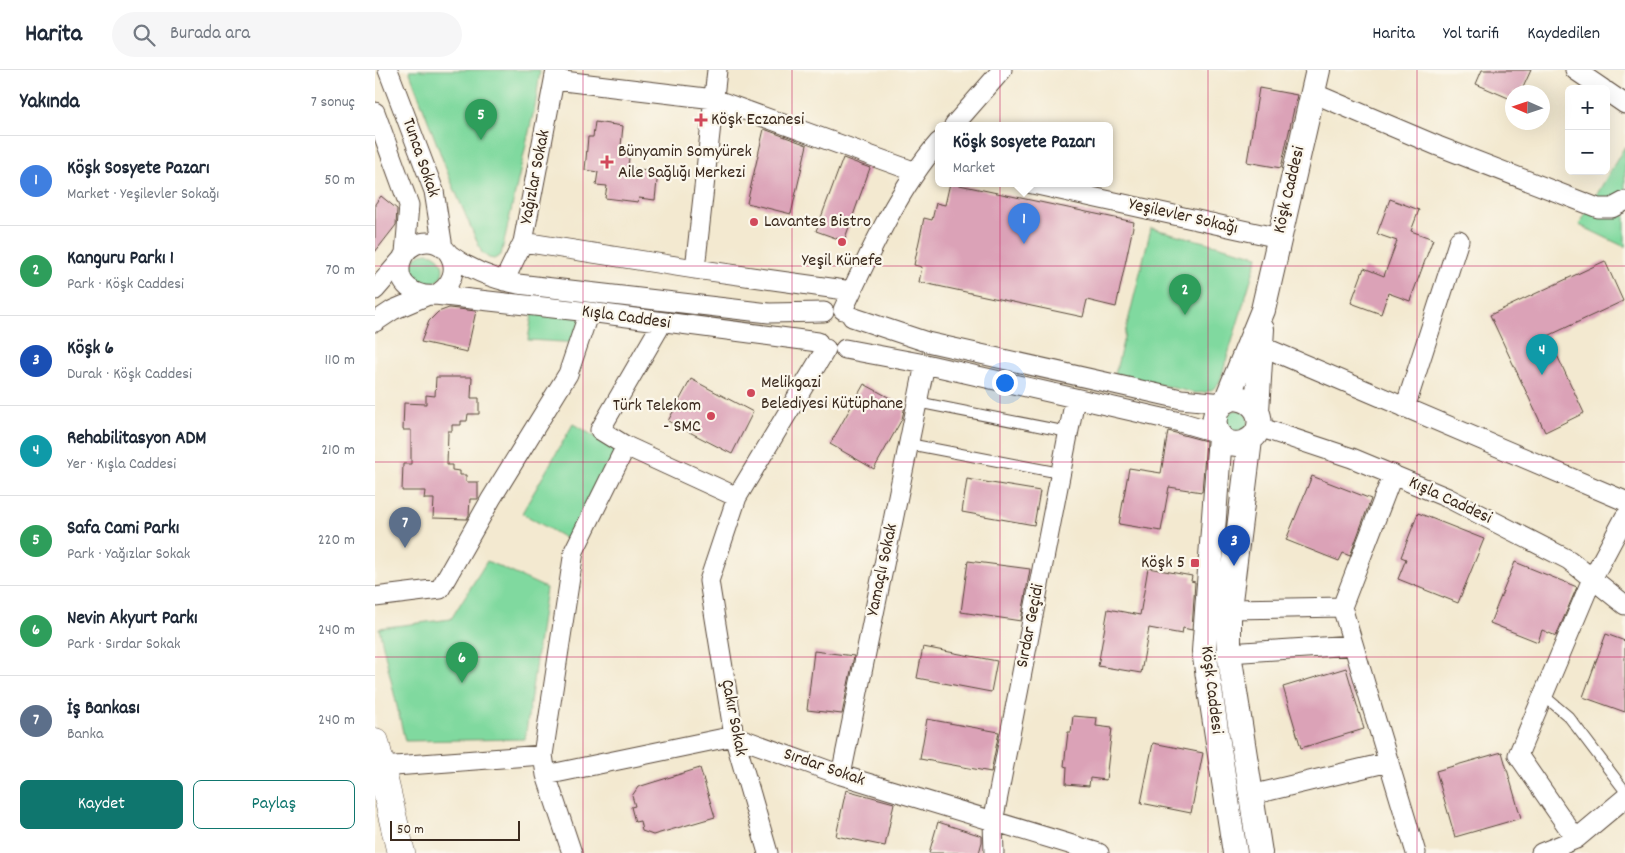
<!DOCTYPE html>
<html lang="tr">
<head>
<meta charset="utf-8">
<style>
	:root { --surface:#fff; --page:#f6f6f7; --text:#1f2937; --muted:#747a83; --line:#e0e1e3; --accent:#0f766e }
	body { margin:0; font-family:Dekko,sans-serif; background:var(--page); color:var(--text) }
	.controls { position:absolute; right:15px; top:15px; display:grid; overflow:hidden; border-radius:8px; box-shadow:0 5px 20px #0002 }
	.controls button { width:45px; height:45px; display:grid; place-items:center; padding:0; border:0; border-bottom:1px solid var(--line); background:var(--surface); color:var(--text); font:25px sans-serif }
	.compass { position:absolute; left:1130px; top:15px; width:45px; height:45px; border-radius:50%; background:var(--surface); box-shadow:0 5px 20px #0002; rotate:273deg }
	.scale { position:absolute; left:15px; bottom:12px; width:130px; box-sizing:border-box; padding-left:5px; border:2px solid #3b2a1e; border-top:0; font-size:14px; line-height:18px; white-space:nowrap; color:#3b2a1e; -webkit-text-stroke:4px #fbf7ec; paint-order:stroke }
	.you { position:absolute; left:629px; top:312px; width:18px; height:18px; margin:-12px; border:4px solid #fff; border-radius:50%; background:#1a73e8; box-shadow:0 0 0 8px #1a73e833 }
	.badge { display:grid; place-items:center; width:32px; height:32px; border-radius:50%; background:var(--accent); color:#fff; font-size:16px; font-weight:700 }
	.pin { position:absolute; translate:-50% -41px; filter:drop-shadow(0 1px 2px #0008) }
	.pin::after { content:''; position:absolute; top:26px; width:18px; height:15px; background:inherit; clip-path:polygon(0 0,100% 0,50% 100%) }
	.popup { position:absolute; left:560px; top:52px; width:178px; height:65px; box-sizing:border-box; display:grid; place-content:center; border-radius:8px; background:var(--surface); filter:drop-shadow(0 1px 4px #0005); font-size:16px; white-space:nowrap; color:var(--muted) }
	.popup b { font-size:19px; color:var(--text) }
	.popup::after { content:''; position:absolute; left:50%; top:100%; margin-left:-10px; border:10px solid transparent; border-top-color:var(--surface) }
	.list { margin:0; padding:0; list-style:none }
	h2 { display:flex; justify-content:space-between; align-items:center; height:65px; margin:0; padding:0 20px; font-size:21px }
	h2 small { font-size:16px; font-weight:400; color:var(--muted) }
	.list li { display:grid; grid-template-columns:32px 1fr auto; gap:15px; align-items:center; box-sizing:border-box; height:90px; padding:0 20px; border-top:1px solid var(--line) }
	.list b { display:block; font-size:19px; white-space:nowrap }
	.list p { margin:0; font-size:16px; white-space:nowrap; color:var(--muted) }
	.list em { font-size:16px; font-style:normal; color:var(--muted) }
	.actions { display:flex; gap:10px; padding:15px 20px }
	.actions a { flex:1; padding:11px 0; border:1px solid var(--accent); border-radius:8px; text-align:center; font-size:18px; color:var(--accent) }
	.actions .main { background:var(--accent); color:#fff }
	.icon { flex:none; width:28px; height:28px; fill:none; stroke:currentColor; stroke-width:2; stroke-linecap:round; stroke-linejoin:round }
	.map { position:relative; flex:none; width:1250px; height:783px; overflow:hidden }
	header { display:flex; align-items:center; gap:30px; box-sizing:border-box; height:70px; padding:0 25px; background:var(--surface); border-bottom:1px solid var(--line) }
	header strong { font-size:24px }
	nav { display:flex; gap:28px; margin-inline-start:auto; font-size:18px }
	.search { width:350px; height:45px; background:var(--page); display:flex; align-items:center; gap:12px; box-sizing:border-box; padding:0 18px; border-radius:28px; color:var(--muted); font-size:19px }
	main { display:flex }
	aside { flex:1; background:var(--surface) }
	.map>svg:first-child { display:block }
	.green { fill:#80d99f; stroke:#5e825e }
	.building { fill:#dba2b7 }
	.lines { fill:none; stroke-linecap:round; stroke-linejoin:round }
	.service-casing { stroke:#574739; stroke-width:12 }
	.minor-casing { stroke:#574739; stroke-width:21 }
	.tertiary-casing { stroke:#574739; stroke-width:26 }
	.primary-casing { stroke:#574739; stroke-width:29 }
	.service { stroke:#fff; stroke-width:10 }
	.minor { stroke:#fff; stroke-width:19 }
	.tertiary { stroke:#fff; stroke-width:24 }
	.primary { stroke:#fff; stroke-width:28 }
	.grid { fill:none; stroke:#c2185b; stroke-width:1; stroke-opacity:0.55 }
	.poi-dot { fill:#d1495b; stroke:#fbf7ec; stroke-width:2 }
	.labels { text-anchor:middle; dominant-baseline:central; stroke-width:4.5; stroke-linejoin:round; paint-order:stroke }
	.poi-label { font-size:18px; fill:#3b2a1e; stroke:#fbf7ec; text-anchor:start }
	.street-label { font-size:18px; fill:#3b2a1e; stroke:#fbf7ec }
</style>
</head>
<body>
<header>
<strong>Harita</strong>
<div class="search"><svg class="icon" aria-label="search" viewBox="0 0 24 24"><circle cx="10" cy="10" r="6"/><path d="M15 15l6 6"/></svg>Burada ara</div>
<nav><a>Harita</a><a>Yol tarifi</a><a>Kaydedilen</a></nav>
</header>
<main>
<aside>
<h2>Yakında<small>7 sonuç</small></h2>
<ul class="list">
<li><span class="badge" style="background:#3f7fe0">1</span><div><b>Köşk Sosyete Pazarı</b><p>Market · Yeşilevler Sokağı</p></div><em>50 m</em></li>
<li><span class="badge" style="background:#2e9e5b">2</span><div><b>Kanguru Parkı 1</b><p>Park · Köşk Caddesi</p></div><em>70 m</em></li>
<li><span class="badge" style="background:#1a4fb4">3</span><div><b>Köşk 6</b><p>Durak · Köşk Caddesi</p></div><em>110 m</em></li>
<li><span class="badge" style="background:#0f9aa8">4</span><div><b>Rehabilitasyon ADM</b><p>Yer · Kışla Caddesi</p></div><em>210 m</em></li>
<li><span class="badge" style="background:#2e9e5b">5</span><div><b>Safa Cami Parkı</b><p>Park · Yağızlar Sokak</p></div><em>220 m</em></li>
<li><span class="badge" style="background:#2e9e5b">6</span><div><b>Nevin Akyurt Parkı</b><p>Park · Sırdar Sokak</p></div><em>240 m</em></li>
<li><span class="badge" style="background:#5c6f8a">7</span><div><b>İş Bankası</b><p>Banka</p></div><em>240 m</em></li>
</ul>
<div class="actions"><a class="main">Kaydet</a><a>Paylaş</a></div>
</aside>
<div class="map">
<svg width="1250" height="783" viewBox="0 0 1250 783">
	<rect width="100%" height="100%" fill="#fbf7ec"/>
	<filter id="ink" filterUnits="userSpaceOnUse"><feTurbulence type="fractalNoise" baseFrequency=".02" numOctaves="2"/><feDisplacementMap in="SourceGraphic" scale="10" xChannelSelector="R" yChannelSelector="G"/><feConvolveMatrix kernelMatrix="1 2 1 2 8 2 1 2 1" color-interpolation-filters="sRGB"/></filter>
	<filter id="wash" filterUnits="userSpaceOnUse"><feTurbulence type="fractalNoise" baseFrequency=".0096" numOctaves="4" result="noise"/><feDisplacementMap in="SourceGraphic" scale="20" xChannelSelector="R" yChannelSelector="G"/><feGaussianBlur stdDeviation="1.12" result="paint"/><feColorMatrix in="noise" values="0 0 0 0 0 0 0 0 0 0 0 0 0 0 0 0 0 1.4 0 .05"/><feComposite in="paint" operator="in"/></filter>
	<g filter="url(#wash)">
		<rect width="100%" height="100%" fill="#f3e9d0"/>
		<!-- green -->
		<path class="green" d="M34,0H165L161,31L126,185L119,189L114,188L107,183L75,109Z
			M1250,76V177L1204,155Z
			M776,158L883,186L845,311C839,321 832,323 820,323L740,304Z
			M36 199a16 16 0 1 1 32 0a16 16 0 1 1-32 0Z
			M158,239L212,245L205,273L153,270Z
			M851 351a11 11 0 1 1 22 0a11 11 0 1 1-22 0Z
			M198,354L245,381L193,470L147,443Z
			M112,491L171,518L150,669L30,671L4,558L76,549Z"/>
		<g id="blocks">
			<!-- building -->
			<path class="building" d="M1107,0H1156L1146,22H1138V30L1101,14Z
				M884,18L922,25L906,98L872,92Z
				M220,52L248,56L245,86L254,87L253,98L283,101L280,130L264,128L263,132L230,128L232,116L221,115L223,102L210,100L213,67H218Z
				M389,59L432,75L416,144L372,133Z
				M468,88L495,98L469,171L441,161Z
				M575,113L759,152L741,237L712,230L708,247L544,212L547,197L539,195L549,148L557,150L561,133L570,135Z
				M6,126L22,139L21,155L0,182V134Z
				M1015,129L1044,140L1036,161L1058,169L1035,231L1013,223L1006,244L976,233L989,198L1009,206L1022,171L1002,164Z
				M1230,191L1248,231L1173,266L1209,343L1170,362L1115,245Z
				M74,238L101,241L92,282L46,272L54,251L63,242Z
				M61,307H97L96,328H104V344H93L92,351H86V355H77V361H73L72,395H77V400L85,401V405H91V412H103V429H95L94,445L92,449L58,448L59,429H49L50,421H27L28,394H36V360H28L29,333L51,334V325L60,326Z
				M316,309L378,342L357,384L293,351Z
				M489,314L530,336L527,349L499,399L455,374Z
				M793,361L831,371L827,422L794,417L786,461L744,454L754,398L786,403Z
				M937,406L996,429L975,486L968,483L964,491L911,470Z
				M592,409L665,421L659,455L587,442Z
				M1043,443L1109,469L1083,533L1023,509L1031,489L1026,487Z
				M593,491L655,499L646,551L586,542Z
				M1140,492L1202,517L1181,566L1167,560L1163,572L1115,553Z
				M773,498L817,506L816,511L820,512L817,560L808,558L807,564L774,558L766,603L723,596L733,539L765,545Z
				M1231,564L1250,571V642L1208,627Z
				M548,577L622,591L616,622L542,608Z
				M439,581L479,586L467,644L432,640Z
				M971,598L989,659L926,678L908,617Z
				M698,646L722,648L721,656L737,658L731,710L715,708L714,716L691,714L692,697L689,696L693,662H696Z
				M552,649L624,662L616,702L545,689Z
				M778,673L828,683L816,743L766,733Z
				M1127,682L1146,748L1080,767L1061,701Z
				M325,698L340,747L278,765L267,761L265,751L260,752L256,737L260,736L257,726L263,717Z
				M471,720L519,733L510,776L461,766Z
				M563,752L607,766V772L604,783H554Z"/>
		</g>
	</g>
	<g filter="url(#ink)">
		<use href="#blocks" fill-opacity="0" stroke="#574739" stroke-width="1"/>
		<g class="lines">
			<defs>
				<path id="service" d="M542,332L693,362
					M534,374L685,403
					M1168,625L1194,647L1250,721"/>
				<path id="minor" d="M13,0L59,121L68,178
					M1200,0L1228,19
					M180,10L339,29L541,102
					M1231,21L1250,34
					M938,23L1063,76L1223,138H1237L1250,131
					M0,42L34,135L30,183
					M579,55L627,0
					M653,113L904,168
					M148,172L320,199L477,221
					M74,184C95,200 117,209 143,214L394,243L449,242
					M320,199L342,0
					M129,211L148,172L181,0
					M0,220L26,190
					M60,225C97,205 71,160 40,175C34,178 28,184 26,192C20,214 40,227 60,225L214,242L443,272
					M468,240C494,184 523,119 564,72
					M477,247L552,272L806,329L848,333
					M0,252L18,240L51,226
					M287,253L225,360L251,376L362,427
					M886,276L1250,431
					M470,279L550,294L805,352L843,363
					M1030,338L1084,170
					M884,357L977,388L1073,428L1194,490L1250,535
					M1018,404L967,537L1041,783
					M0,527L65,519L116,429L193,304L214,242
					M854,539L967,537
					M854,583L978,575
					M6,697L168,685
					M171,705L359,666L466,705L724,783
					M466,705L550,294
					M876,725L1014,692
					M1201,769L1143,685L1217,509L1250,447
					M197,783L171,705L168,685L199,481L251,376
					M393,783L359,666L334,511L362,427L451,279
					M619,783L618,752L700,329
					M1166,783L1201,769L1250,728"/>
				<path id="tertiary" d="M851,331L888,240L943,0
					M882,341C874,327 854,323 844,337C840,343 839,350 840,356C847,388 896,373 882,341L887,259
					M845,366L829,581L860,783
					M875,370L854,539V583L885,783"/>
				<path id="primary" d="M0,672L26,783"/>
			</defs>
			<!-- service casing -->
			<use href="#service" class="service-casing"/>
			<!-- minor casing -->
			<use href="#minor" class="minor-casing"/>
			<!-- tertiary casing -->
			<use href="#tertiary" class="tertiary-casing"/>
			<!-- primary casing -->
			<use href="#primary" class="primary-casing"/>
			<!-- service -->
			<use href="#service" class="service"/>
			<!-- minor -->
			<use href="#minor" class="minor"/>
			<!-- tertiary -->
			<use href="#tertiary" class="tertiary"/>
			<!-- primary -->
			<use href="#primary" class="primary"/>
		</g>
	</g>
	<!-- grid -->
	<path class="grid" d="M208,0V783M417,0V783M625,0V783M833,0V783M1042,0V783M0,196H1250M0,392H1250M0,587H1250"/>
	<!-- markers -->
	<g class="poi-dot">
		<path d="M323.5 42.5h5v5h5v5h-5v5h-5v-5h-5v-5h5z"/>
		<path d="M229.5 84.5h5v5h5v5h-5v5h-5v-5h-5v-5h5z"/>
		<circle cx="379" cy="152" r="5"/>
		<circle cx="467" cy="172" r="5"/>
		<circle cx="376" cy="323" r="5"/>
		<circle cx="336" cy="346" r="5"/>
		<rect x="815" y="488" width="10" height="10" rx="2.5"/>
	</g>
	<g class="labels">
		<!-- poi labels -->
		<g class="poi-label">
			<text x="336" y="50">Köşk Eczanesi</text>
			<text x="243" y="82">Bünyamin Somyürek<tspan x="243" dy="21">Aile Sağlığı Merkezi</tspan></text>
			<text x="389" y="152">Lavantes Bistro</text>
			<text x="467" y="191" text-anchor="middle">Yeşil Künefe</text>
			<text x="386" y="313">Melikgazi<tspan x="386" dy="21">Belediyesi Kütüphane</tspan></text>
			<text x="326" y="336" text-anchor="end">Türk Telekom<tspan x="326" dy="21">- SMC</tspan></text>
			<text x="810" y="493" text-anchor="end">Köşk 5</text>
		</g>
		<!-- street labels -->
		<g class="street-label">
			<text transform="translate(45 88) rotate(71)">Tunca Sokak</text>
			<text transform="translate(161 107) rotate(-79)">Yağızlar Sokak</text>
			<text transform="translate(915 120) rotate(-77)">Köşk Caddesi</text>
			<text transform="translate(808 147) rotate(13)">Yeşilevler Sokağı</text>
			<text transform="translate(251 248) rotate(8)">Kışla Caddesi</text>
			<text transform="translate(1075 431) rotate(25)">Kışla Caddesi</text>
			<text transform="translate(508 500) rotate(-78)">Yamaçlı Sokak</text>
			<text transform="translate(656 556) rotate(-79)">Sırdar Geçidi</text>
			<text transform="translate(836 620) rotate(83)">Köşk Caddesi</text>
			<text transform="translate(358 648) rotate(79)">Çakır Sokak</text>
			<text transform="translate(449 698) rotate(19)">Sırdar Sokak</text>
		</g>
	</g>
</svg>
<div class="controls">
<button>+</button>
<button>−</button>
</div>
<svg class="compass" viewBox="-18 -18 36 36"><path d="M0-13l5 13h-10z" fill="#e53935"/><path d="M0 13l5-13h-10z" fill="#747a83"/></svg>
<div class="scale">50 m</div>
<div class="you"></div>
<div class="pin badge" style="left:649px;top:174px;background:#3f7fe0">1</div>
<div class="popup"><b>Köşk Sosyete Pazarı</b>Market</div>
<div class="pin badge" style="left:810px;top:245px;background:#2e9e5b">2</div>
<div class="pin badge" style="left:859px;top:496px;background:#1a4fb4">3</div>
<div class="pin badge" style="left:1167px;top:305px;background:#0f9aa8">4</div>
<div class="pin badge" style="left:106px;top:70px;background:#2e9e5b">5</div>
<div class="pin badge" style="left:87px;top:613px;background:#2e9e5b">6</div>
<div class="pin badge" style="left:30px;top:478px;background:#5c6f8a">7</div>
</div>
</main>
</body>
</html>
